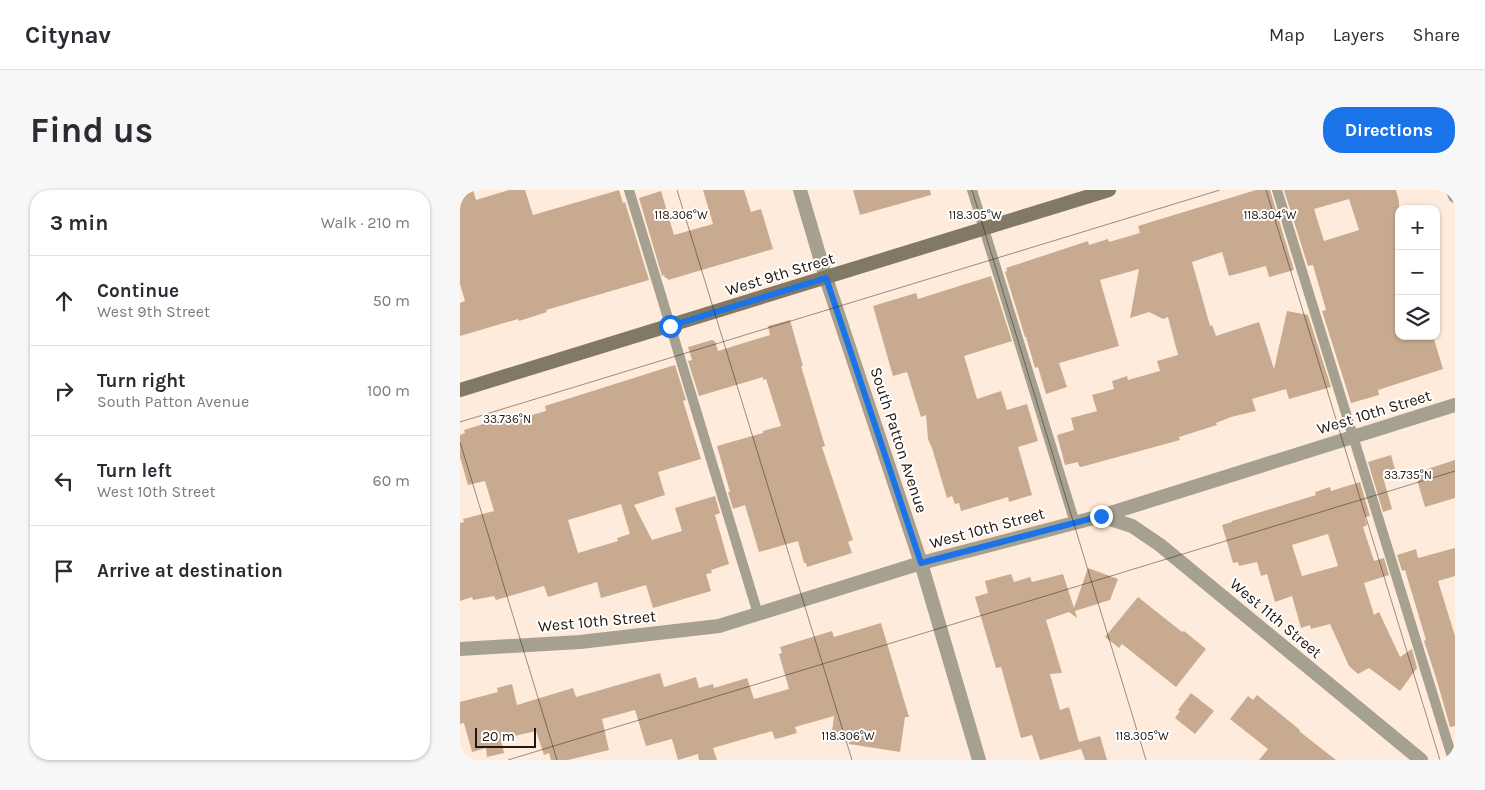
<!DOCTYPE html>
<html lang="en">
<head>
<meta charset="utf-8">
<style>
	:root { --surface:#fff; --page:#f7f7f7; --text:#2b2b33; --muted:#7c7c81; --line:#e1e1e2; --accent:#1a73e8 }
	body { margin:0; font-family:Karla,sans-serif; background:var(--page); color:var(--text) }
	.controls { position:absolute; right:15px; top:15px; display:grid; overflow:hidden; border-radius:10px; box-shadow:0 1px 4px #0004 }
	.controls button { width:45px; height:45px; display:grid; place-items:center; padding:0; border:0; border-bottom:1px solid var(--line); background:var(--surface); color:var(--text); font:25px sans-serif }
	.scale { position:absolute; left:15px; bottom:12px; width:61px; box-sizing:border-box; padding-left:5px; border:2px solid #22170e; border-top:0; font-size:14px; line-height:18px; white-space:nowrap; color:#22170e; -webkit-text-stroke:4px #fff; paint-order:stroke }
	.stop { position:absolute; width:15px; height:15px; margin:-11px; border:4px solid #1a73e8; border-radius:50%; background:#fff }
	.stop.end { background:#1a73e8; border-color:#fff; box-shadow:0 1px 5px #0008 }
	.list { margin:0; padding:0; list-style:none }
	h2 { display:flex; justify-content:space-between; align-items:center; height:65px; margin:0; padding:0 20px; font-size:21px }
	h2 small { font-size:16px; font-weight:400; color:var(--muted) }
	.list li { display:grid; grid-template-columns:32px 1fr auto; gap:15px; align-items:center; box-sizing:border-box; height:90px; padding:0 20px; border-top:1px solid var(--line) }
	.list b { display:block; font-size:19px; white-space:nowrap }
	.list p { margin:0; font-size:16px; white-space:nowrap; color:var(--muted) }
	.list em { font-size:16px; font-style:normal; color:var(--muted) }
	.icon { flex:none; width:28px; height:28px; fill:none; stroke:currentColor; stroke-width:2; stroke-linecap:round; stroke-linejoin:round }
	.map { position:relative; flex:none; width:995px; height:570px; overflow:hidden; border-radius:20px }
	header { display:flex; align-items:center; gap:30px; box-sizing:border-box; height:70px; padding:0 25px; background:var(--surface); border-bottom:1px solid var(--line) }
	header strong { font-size:24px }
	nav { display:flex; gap:28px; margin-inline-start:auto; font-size:18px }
	.intro { display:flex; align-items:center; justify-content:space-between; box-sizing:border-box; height:120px; padding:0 30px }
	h1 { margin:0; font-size:35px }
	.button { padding:12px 22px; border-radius:20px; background:var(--accent); color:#fff; font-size:18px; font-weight:700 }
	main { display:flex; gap:30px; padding:0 30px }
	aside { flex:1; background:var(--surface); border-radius:20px; box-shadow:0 1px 4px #0004 }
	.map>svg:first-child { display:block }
	.building { fill:#c8aa90; fill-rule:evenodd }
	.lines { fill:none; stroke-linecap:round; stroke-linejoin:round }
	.service { stroke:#a5a090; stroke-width:10 }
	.minor { stroke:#a5a090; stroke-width:14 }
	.secondary { stroke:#817963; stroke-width:14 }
	.route { stroke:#1a73e8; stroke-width:6 }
	.ticks { fill:none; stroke:#22170e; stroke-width:1; stroke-opacity:0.45 }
	.labels { text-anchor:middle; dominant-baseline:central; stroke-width:4; stroke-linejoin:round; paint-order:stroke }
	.street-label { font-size:16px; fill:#22170e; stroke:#fff }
	.ticks-label { font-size:12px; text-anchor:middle; fill:#22170e; stroke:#fff; stroke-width:4; stroke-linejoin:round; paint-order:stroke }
</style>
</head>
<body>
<header>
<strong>Citynav</strong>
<nav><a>Map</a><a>Layers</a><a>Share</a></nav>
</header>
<div class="intro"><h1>Find us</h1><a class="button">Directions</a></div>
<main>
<aside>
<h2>3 min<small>Walk · 210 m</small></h2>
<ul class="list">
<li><svg class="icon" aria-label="ahead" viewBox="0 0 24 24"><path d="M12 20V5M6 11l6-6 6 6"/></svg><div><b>Continue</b><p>West 9th Street</p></div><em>50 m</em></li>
<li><svg class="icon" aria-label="right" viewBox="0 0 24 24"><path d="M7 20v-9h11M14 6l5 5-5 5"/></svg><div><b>Turn right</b><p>South Patton Avenue</p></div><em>100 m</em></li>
<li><svg class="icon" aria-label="left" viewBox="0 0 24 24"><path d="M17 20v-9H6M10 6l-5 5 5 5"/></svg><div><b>Turn left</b><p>West 10th Street</p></div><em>60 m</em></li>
<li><svg class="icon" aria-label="arrive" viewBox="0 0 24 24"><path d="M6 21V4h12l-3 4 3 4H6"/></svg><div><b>Arrive at destination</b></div></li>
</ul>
</aside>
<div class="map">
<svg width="995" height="570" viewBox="0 0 995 570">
	<rect width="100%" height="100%" fill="#ffebdb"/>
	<!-- building -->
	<path class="building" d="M0,0H13L16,10L49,0H65L73,25L159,0L163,13L165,12L189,90L86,120L87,122L59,131L58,129L0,146V113L5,111L0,94Z
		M243,0H284L291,22L301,19L313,59L208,90L207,88H205L204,85L202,86L179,8L201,1L214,45L253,34Z
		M393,0H470L471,5L400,25Z
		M796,0H810L834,80L809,87L806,76L769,86L762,62L732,72L750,136L752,135L756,146L799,132L814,179L827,121L848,125L871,197L829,209L826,199L792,209L796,221L771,227L756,233L757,235L719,247L720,250L621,277L619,276L618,272L605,275L597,245L614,240L611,228L637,221L632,205L654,199L652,191L667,186L668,190L700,181L697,171L718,165L708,127L703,129L689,122L670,128L679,79L640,90L659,156L599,173L607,197L586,204L578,177L575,178L566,147H565L545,82L547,81L546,78L628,51L629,55L648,49L649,52L680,43L678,36Z
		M824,0H936L939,11V146H973L983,179L918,200L919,205L891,213L862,121L866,120L853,75L848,76ZM889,9L899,40L864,51L854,19Z
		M531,86L552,151L504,166L517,209L541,201L547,220L567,214L578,251L558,257L572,305L549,312L548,307L501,321L499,313L495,314L492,306L487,308L472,258L468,249L466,225L461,227L447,182L433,186L413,116L456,103L458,109Z
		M330,130L343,176H341L365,256L362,257L393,350L388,352L392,363L347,377L346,373H344L338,351L299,362L285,315L273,319L268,302H270L257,256L303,243V241L321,236L306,189L303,190V187L239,206L228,171L232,170L228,157L252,150L255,151L258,161L310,145L308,136Z
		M215,175L226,210L223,211L241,269L198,282L205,305L174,315L192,350L222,341L215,318L255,306L260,323L255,325L269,374L251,380L252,383L246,384L251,401L193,418L186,395L141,408L137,392L88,407L84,396L36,410L34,406L13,410L12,407L0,411V333L4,332L3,329L34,321L25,291L8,295L0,267V245L5,243L4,240L46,227L47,232L86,221L85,216ZM161,314L170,344L157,348L158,351L118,363L108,330Z
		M931,265L936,283L923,287L932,319L923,322L908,272Z
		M995,270V308L965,317L955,283Z
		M900,292L910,326L905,327L907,335L903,337L914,371L924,368L929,385L904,393L914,425L919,422L940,467L952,459L957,478L940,501L909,478L898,484L889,476L870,434L851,439L850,435L841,438L832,406L815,412L807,384L801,386L797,372L779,376L778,372L773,373L762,335L772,332V331L856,305L855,302L870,297L871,301ZM868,344L878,376L842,386L832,355Z
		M995,358V386L978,391L995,446V536L990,537L977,491L964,451L966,450L945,380L942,381L937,365L956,359L958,368Z
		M628,378L658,389L650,410L615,421L617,428L609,422L586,430L602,483L590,484L600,520L609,517L619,552L640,546L647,570H625L621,559L580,570L572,545L561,548L541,477L536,478L515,407L528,403L525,391L551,384L554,392L570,387L572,392L603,384L614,418Z
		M678,407L722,442L724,441L746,459L716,497L662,454L659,458L645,447Z
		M421,433L449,527H445L440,562L389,554V552L371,549L374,526L335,537L337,543L320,548L315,549L312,541L253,558L257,570H239L238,564L218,570L212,549L186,556L175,520L142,529L149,560L108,570H91L89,563L84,565L76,541L41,549L44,563L27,567L26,558L12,562L4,533L0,534V512L38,502L37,498L52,494L57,515L113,498L116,507L200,483L204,497L236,487L239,498L253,494L254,498L287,488L294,509L329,499L319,464L322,463L320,457L372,441L374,447Z
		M731,503L754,521L735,544L715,528L720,521L718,520Z
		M797,505L840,540L839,541L876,570H799L808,559L770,529L788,506L793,510Z"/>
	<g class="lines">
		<!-- service -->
		<path class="service" d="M169,0L298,424
			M512,0L615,333
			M817,0L993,570"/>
		<!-- minor -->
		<path class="minor" d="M340,0L366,88L461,373L519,570
			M993,0L995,6
			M641,326L672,336L700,355L961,570
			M0,459L120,452L259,436L461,373L641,326L995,215"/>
		<!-- secondary -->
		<path class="secondary" d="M0,200L649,0"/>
	</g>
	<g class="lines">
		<!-- route -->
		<path class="route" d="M210,136L366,88L461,373L641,326"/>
	</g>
	<!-- ticks -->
	<path class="ticks" d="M217,0L392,570M512,0L686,570M806,0L980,570M0,232L760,0M0,252L97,570M48,570L995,281"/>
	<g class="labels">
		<!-- street labels -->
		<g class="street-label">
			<text transform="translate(320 84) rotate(-17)">West 9th Street</text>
			<text transform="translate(914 222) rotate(-17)">West 10th Street</text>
			<text transform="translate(439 250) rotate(72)">South Patton Avenue</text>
			<text transform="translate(527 338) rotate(-15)">West 10th Street</text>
			<text transform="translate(816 428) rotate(40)">West 11th Street</text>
			<text transform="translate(137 431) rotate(-5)">West 10th Street</text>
		</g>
	</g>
	<g class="ticks-label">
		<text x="515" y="29">118.305°W</text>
		<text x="221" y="29">118.306°W</text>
		<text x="810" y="29">118.304°W</text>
		<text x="47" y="233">33.736°N</text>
		<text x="948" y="289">33.735°N</text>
		<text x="388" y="550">118.306°W</text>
		<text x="682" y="550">118.305°W</text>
	</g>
</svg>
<div class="controls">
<button>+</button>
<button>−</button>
<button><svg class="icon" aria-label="layers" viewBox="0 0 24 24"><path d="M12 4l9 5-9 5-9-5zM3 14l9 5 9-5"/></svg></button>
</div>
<div class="scale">20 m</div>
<div class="stop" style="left:210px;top:136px"></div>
<div class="stop end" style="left:641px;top:326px"></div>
</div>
</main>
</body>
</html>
